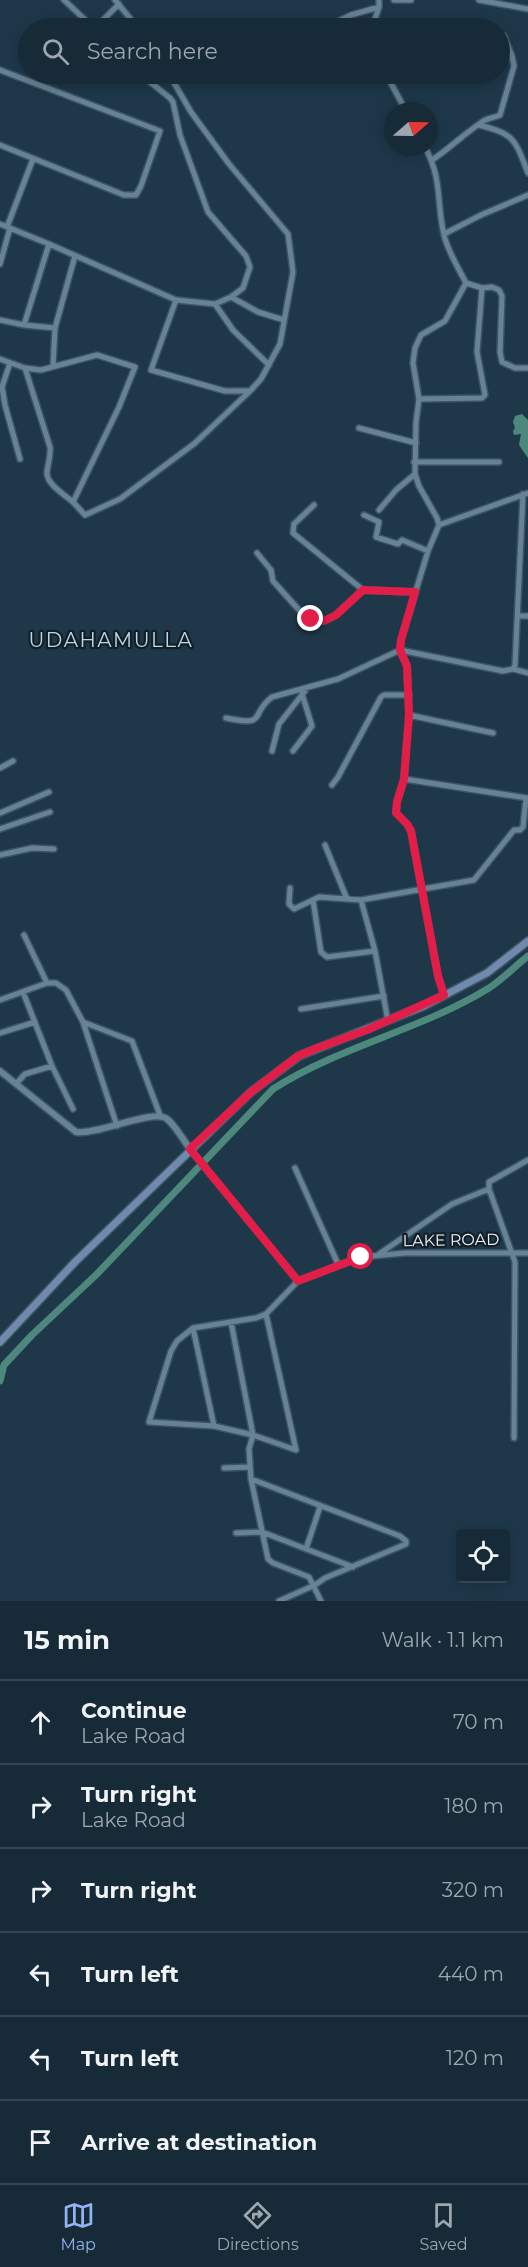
<!DOCTYPE html>
<html lang="en">
<head>
<meta charset="utf-8">
<style>
	:root { --surface:#162a38; --page:#233643; --text:#f1f3f6; --muted:#9ea7ae; --line:#354653; --accent:#95b2f1 }
	body { margin:0; font-family:Montserrat,sans-serif; background:var(--page); color:var(--text) }
	.controls { position:absolute; right:18px; bottom:18px; display:grid; overflow:hidden; border-radius:6px; box-shadow:0 3px 15px #0003 }
	.controls button { width:54px; height:54px; display:grid; place-items:center; padding:0; border:0; border-bottom:2px solid var(--line); background:var(--surface); color:var(--text); font:30px sans-serif }
	.compass { position:absolute; left:384px; top:102px; width:54px; height:54px; border-radius:50%; background:var(--surface); box-shadow:0 3px 15px #0003; rotate:70deg }
	.stop { position:absolute; width:18px; height:18px; margin:-14px; border:4px solid #e11d48; border-radius:50%; background:#fff }
	.stop.end { background:#e11d48; border-color:#fff; box-shadow:0 2px 6px #0008 }
	.list { margin:0; padding:0; list-style:none }
	h2 { display:flex; justify-content:space-between; align-items:center; height:78px; margin:0; padding:0 24px; font-size:26px }
	h2 small { font-size:20px; font-weight:400; color:var(--muted) }
	.list li { display:grid; grid-template-columns:39px 1fr auto; gap:18px; align-items:center; box-sizing:border-box; height:84px; padding:0 24px; border-top:2px solid var(--line) }
	.list b { display:block; font-size:22px; white-space:nowrap }
	.list p { margin:0; font-size:20px; white-space:nowrap; color:var(--muted) }
	.list em { font-size:20px; font-style:normal; color:var(--muted) }
	.icon { flex:none; width:33px; height:33px; fill:none; stroke:currentColor; stroke-width:2; stroke-linecap:round; stroke-linejoin:round }
	.map { position:relative; flex:none; width:528px; height:1601px; overflow:hidden }
	.search { position:absolute; background:var(--surface); box-shadow:0 3px 15px #0003; left:18px; right:18px; top:18px; height:66px; display:flex; align-items:center; gap:15px; box-sizing:border-box; padding:0 21px; border-radius:33px; color:var(--muted); font-size:22px }
	.sheet { height:582px; background:var(--surface) }
	nav { display:flex; justify-content:space-around; align-items:center; box-sizing:border-box; height:84px; border-top:2px solid var(--line); background:var(--surface); font-size:16px; color:var(--muted) }
	nav a { display:grid; justify-items:center; gap:3px }
	nav .on { color:var(--accent) }
	.map>svg:first-child { display:block }
	.water { fill:#4d887c }
	.lines { fill:none; stroke-linecap:round; stroke-linejoin:round }
	.canal { stroke:#4d887c; stroke-width:7 }
	.minor-casing { stroke:#3d5361; stroke-width:8 }
	.tertiary-casing { stroke:#3d5361; stroke-width:9 }
	.secondary-casing { stroke:#3d5361; stroke-width:10 }
	.minor { stroke:#668296; stroke-width:5 }
	.tertiary { stroke:#668296; stroke-width:6 }
	.secondary { stroke:#708aad; stroke-width:7 }
	.route { stroke:#e11d48; stroke-width:8 }
	.labels { text-anchor:middle; dominant-baseline:central; stroke-width:4.5; stroke-linejoin:round; paint-order:stroke }
	.street-label { font-size:16px; fill:#edf6fd; stroke:#131e26 }
	.quarter-label { font-size:20px; letter-spacing:1.5px; fill:#b8d7ed; stroke:#131e26 }
</style>
</head>
<body>
<div class="map">
<svg width="528" height="1601" viewBox="0 0 528 1601">
	<rect width="100%" height="100%" fill="#1e384a"/>
	<!-- water -->
	<path class="water" d="M522,414L528,420V458L519,445L521,434L514,435L513,431L515,428L513,422L515,416Z"/>
	<g class="lines">
		<!-- canal -->
		<path class="canal" d="M0,1381L4,1365L32,1335L97,1274L273,1089C340,1046 421,1030 489,988C503,979 515,966 528,956"/>
		<defs>
			<path id="minor" d="M64,0L94,28
				M115,0L138,28
				M394,0H411
				M479,0L528,9
				M95,28L119,4
				M324,28L351,15L379,7
				M372,28L379,7V0
				M0,70L160,131L141,186L136,195H124L0,145
				M169,74L191,112L229,164L288,234L293,272L280,344L261,379L250,391H225L151,370L176,300
				M297,74H299
				M386,74L406,111
				M478,125C515,133 515,140 528,173
				M425,147C443,181 436,201 444,235C448,252 458,267 466,283L445,321L421,335L415,348L413,363L419,399L416,422L415,474L419,486L437,518L439,525L428,551L401,640L400,650L407,666L409,715L404,779L397,802L396,813L407,824L411,831L438,976L444,995
				M432,160C450,148 464,134 482,122C487,118 494,118 500,115L514,66L512,56L504,36
				M0,224L49,244L24,325L0,320
				M7,227L33,159
				M444,234L481,215L528,195
				M49,244L176,300L215,304L231,297L243,288L250,267L246,256L208,212L180,135L173,102L170,98L140,74
				M0,264L10,228
				M466,283L482,288
				M231,297L258,312L284,320
				M215,304L233,330L269,365
				M24,325L55,328
				M0,359L25,368L41,370L97,355L135,367L119,407L73,502L85,515L120,499L195,443L250,391
				M10,363L2,387L5,405L20,459
				M53,366L55,328L75,256
				M25,368L50,447C51,456 48,463 47,472C46,484 65,495 73,502
				M419,399L482,398L485,395L477,352L482,288L492,287L499,290L502,296L500,352L502,362L515,368H528
				M359,428L416,443
				M414,462H499
				M314,505L294,524L293,533L363,590L415,592
				M379,510L396,490L415,474
				M364,515L379,522L376,537L398,544L402,540L428,551
				M439,525L528,493
				M257,553L271,570L273,581L299,610L311,619L324,621L336,615L363,590
				M519,616H528
				M513,669L528,673
				M409,715L493,733
				M226,718C269,727 249,714 272,697L338,679L400,650L503,671L513,669L515,665L523,494
				M272,751L279,724L305,691
				M293,751L312,726L302,694
				M0,768L13,761
				M404,779L527,798
				M332,785L338,777L381,697L384,695H409
				M0,813L49,792
				M0,829L50,812
				M325,845L347,899
				M0,855L32,848L54,849
				M290,888L289,904L294,909L319,897L361,900
				M313,900L321,952L327,957L375,951
				M24,935L47,983
				M23,992L52,1066L73,1109
				M0,1000L47,983H56L66,990L83,1022L132,1041L160,1115
				M301,1009L384,996
				M388,1021L375,951L361,900L474,880L514,830H520L523,827L526,798
				M83,1022L117,1126
				M0,1033L35,1022
				M16,1084L25,1074L52,1066
				M190,1149L298,1281
				M295,1168L338,1264
				M489,1189V1182L528,1160
				M379,1254L452,1204L489,1189L515,1262L514,1438
				M231,1322L253,1435L296,1450L266,1314
				M193,1328L177,1341L171,1351L149,1422L214,1426
				M224,1468L249,1467
				M251,1479L400,1536L406,1541V1544L325,1578L315,1585L279,1601
				M236,1533L262,1532L353,1567
				M306,1549L320,1507
				M321,1601L309,1577L273,1563L268,1559L251,1479L249,1449L253,1435L214,1426L193,1328L256,1318L266,1314L298,1281L361,1257L405,1253H528"/>
			<path id="tertiary" d="M0,1071L76,1132C98,1135 154,1108 167,1119C175,1125 184,1141 190,1149"/>
			<path id="secondary" d="M0,1342L75,1262L251,1092L299,1056L424,1006L487,973L528,941"/>
		</defs>
		<!-- minor casing -->
		<use href="#minor" class="minor-casing"/>
		<!-- tertiary casing -->
		<use href="#tertiary" class="tertiary-casing"/>
		<!-- secondary casing -->
		<use href="#secondary" class="secondary-casing"/>
		<!-- minor -->
		<use href="#minor" class="minor"/>
		<!-- tertiary -->
		<use href="#tertiary" class="tertiary"/>
		<!-- secondary -->
		<use href="#secondary" class="secondary"/>
	</g>
	<g class="lines">
		<!-- route -->
		<path class="route" d="M311,619L324,621L336,615L363,590L415,592L401,640L400,650L407,666L409,715L404,779L397,802L396,813L407,824L411,831L438,976L444,995L367,1030L317,1048L298,1056L251,1092L190,1149L298,1281L361,1257"/>
	</g>
	<g class="labels">
		<!-- street labels -->
		<g class="street-label">
			<text transform="translate(451 1240) rotate(-1)">LAKE ROAD</text>
		</g>
		<!-- quarter labels -->
		<g class="quarter-label">
			<text x="111" y="640">UDAHAMULLA</text>
		</g>
	</g>
</svg>
<div class="controls">
<button><svg class="icon" aria-label="locate" viewBox="0 0 24 24"><circle cx="12" cy="12" r="6"/><path d="M12 2v4M12 18v4M2 12h4M18 12h4"/></svg></button>
</div>
<svg class="compass" viewBox="-18 -18 36 36"><path d="M0-13l5 13h-10z" fill="#e53935"/><path d="M0 13l5-13h-10z" fill="#9ea7ae"/></svg>
<div class="stop" style="left:361px;top:1257px"></div>
<div class="stop end" style="left:311px;top:619px"></div>
<div class="search"><svg class="icon" aria-label="search" viewBox="0 0 24 24"><circle cx="10" cy="10" r="6"/><path d="M15 15l6 6"/></svg>Search here</div>
</div>
<section class="sheet">
<h2>15 min<small>Walk · 1.1 km</small></h2>
<ul class="list">
<li><svg class="icon" aria-label="ahead" viewBox="0 0 24 24"><path d="M12 20V5M6 11l6-6 6 6"/></svg><div><b>Continue</b><p>Lake Road</p></div><em>70 m</em></li>
<li><svg class="icon" aria-label="right" viewBox="0 0 24 24"><path d="M7 20v-9h11M14 6l5 5-5 5"/></svg><div><b>Turn right</b><p>Lake Road</p></div><em>180 m</em></li>
<li><svg class="icon" aria-label="right" viewBox="0 0 24 24"><path d="M7 20v-9h11M14 6l5 5-5 5"/></svg><div><b>Turn right</b></div><em>320 m</em></li>
<li><svg class="icon" aria-label="left" viewBox="0 0 24 24"><path d="M17 20v-9H6M10 6l-5 5 5 5"/></svg><div><b>Turn left</b></div><em>440 m</em></li>
<li><svg class="icon" aria-label="left" viewBox="0 0 24 24"><path d="M17 20v-9H6M10 6l-5 5 5 5"/></svg><div><b>Turn left</b></div><em>120 m</em></li>
<li><svg class="icon" aria-label="arrive" viewBox="0 0 24 24"><path d="M6 21V4h12l-3 4 3 4H6"/></svg><div><b>Arrive at destination</b></div></li>
</ul>
</section>
<nav>
<a class="on"><svg class="icon" aria-label="map" viewBox="0 0 24 24"><path d="M3 6l6-2 6 2 6-2v14l-6 2-6-2-6 2zM9 4v14M15 6v14"/></svg>Map</a>
<a><svg class="icon" aria-label="directions" viewBox="0 0 24 24"><path d="M12 3l9 9-9 9-9-9zM9 14v-3h6M13 9l2 2-2 2"/></svg>Directions</a>
<a><svg class="icon" aria-label="saved" viewBox="0 0 24 24"><path d="M7 4h10v16l-5-4-5 4z"/></svg>Saved</a>
</nav>
</body>
</html>
